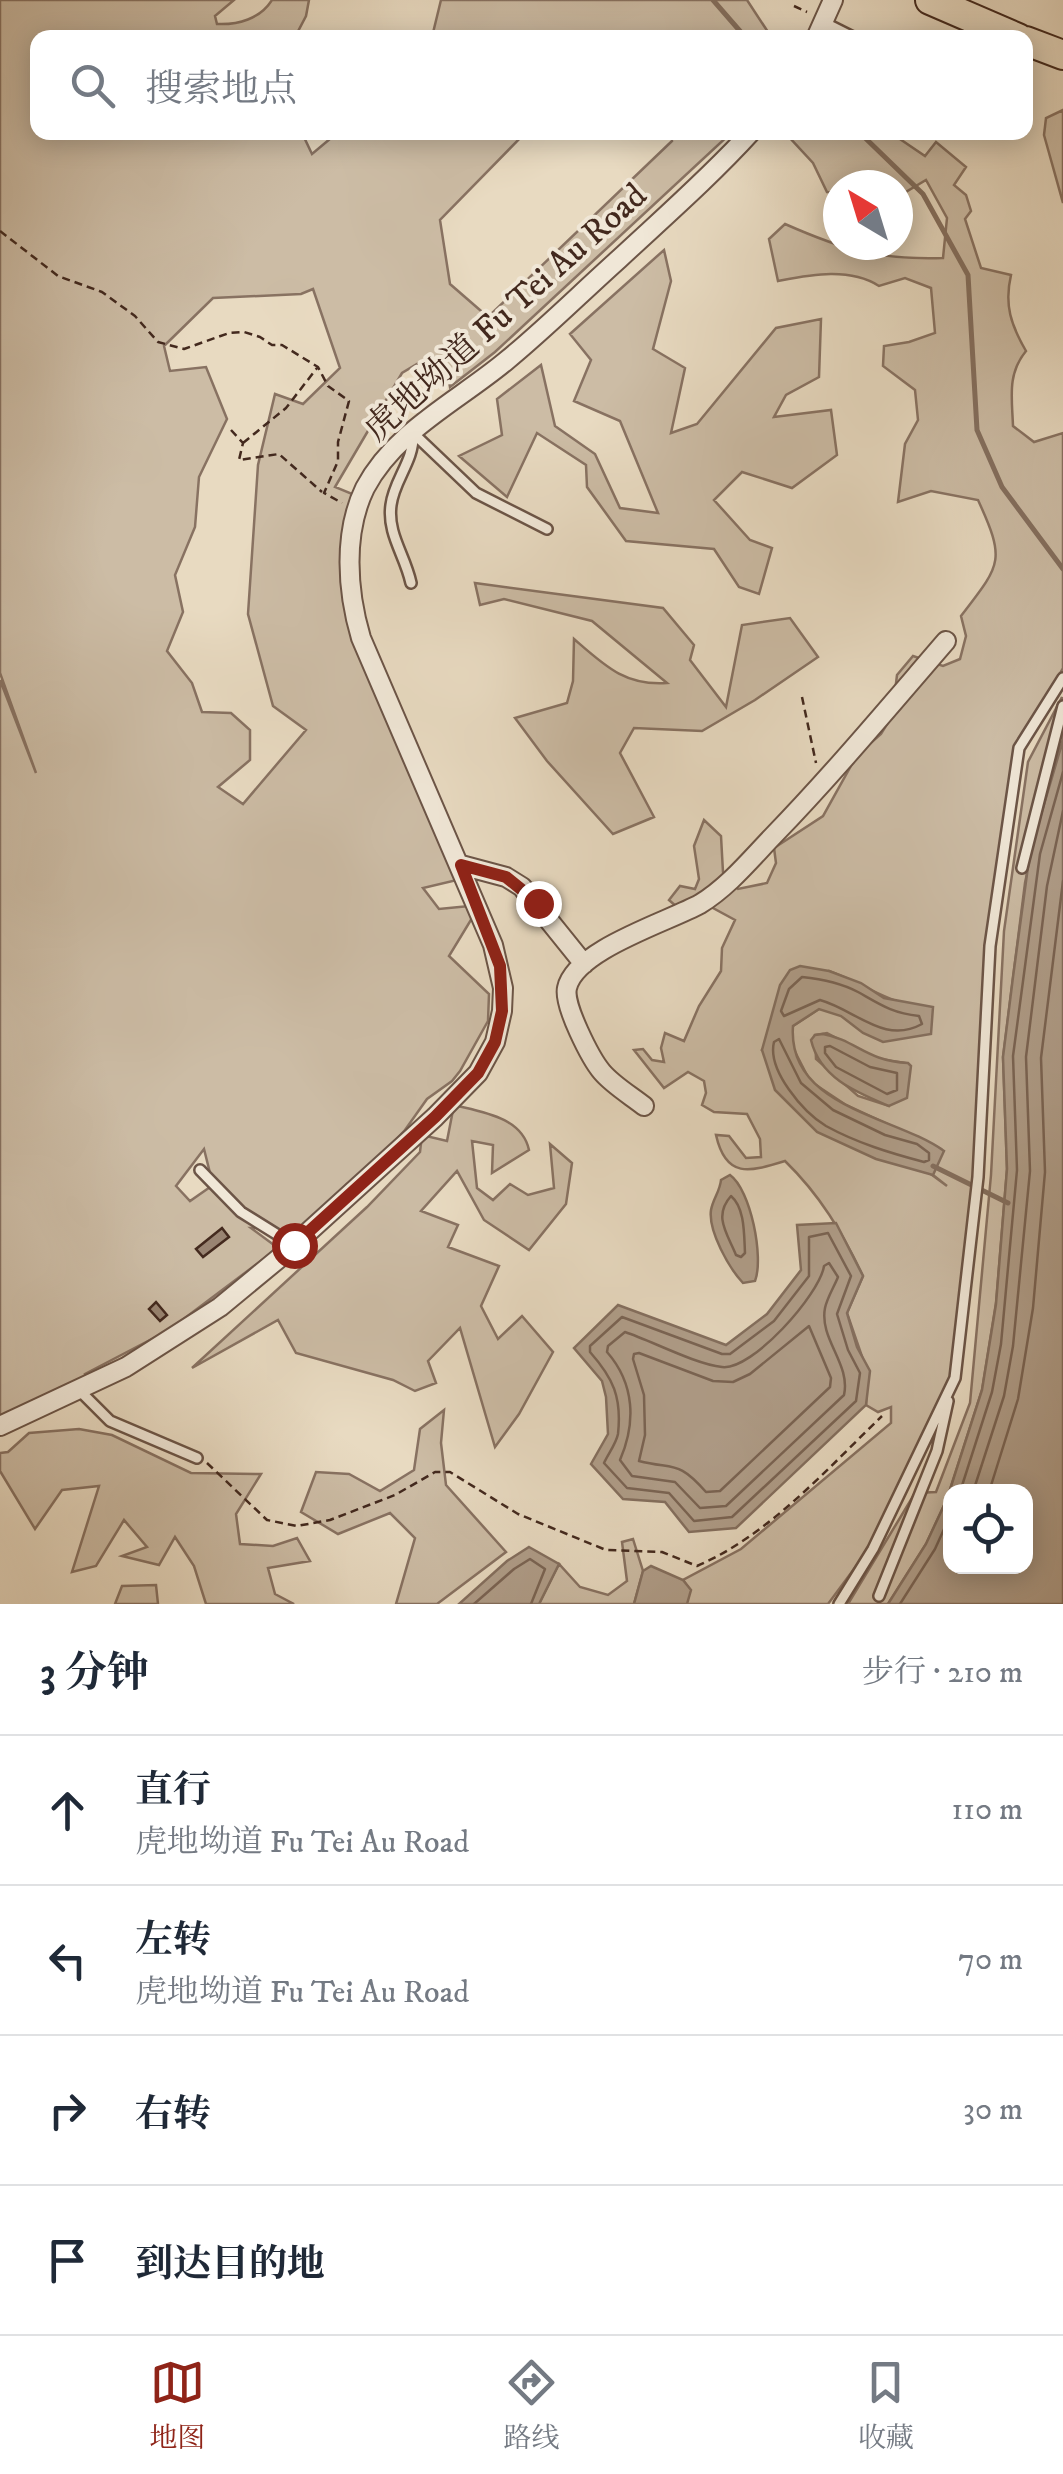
<!DOCTYPE html>
<html lang="zh">
<head>
<meta charset="utf-8">
<style>
	:root { --surface:#fff; --page:#f6f6f7; --text:#1f2937; --muted:#747a83; --line:#e0e1e3; --accent:#8f2418 }
	body { margin:0; font-family:"IM FELL DW Pica","Noto Serif SC",serif; background:var(--page); color:var(--text) }
	.controls { position:absolute; right:30px; bottom:30px; display:grid; overflow:hidden; border-radius:20px; box-shadow:0 5px 25px #0003 }
	.controls button { width:90px; height:90px; display:grid; place-items:center; padding:0; border:0; border-bottom:2px solid var(--line); background:var(--surface); color:var(--text); font:50px sans-serif }
	.compass { position:absolute; left:823px; top:170px; width:90px; height:90px; border-radius:50%; background:var(--surface); box-shadow:0 5px 25px #0003; rotate:322deg }
	.stop { position:absolute; width:30px; height:30px; margin:-22px; border:8px solid #8f2418; border-radius:50%; background:#fff }
	.stop.end { background:#8f2418; border-color:#fff; box-shadow:0 2px 10px #0008 }
	.list { margin:0; padding:0; list-style:none }
	h2 { display:flex; justify-content:space-between; align-items:center; height:130px; margin:0; padding:0 40px; font-size:42px }
	h2 small { font-size:32px; font-weight:400; color:var(--muted) }
	.list li { display:grid; grid-template-columns:65px 1fr auto; gap:30px; align-items:center; box-sizing:border-box; height:150px; padding:0 40px; border-top:2px solid var(--line) }
	.list b { display:block; font-size:38px; white-space:nowrap }
	.list p { margin:0; font-size:32px; white-space:nowrap; color:var(--muted) }
	.list em { font-size:32px; font-style:normal; color:var(--muted) }
	.icon { flex:none; width:55px; height:55px; fill:none; stroke:currentColor; stroke-width:2; stroke-linecap:round; stroke-linejoin:round }
	.map { position:relative; flex:none; width:1063px; height:1604px; overflow:hidden }
	.search { position:absolute; background:var(--surface); box-shadow:0 5px 25px #0003; left:30px; right:30px; top:30px; height:110px; display:flex; align-items:center; gap:25px; box-sizing:border-box; padding:0 35px; border-radius:20px; color:var(--muted); font-size:38px }
	.sheet { height:730px; background:var(--surface) }
	nav { display:flex; justify-content:space-around; align-items:center; box-sizing:border-box; height:140px; border-top:2px solid var(--line); background:var(--surface); font-size:28px; color:var(--muted) }
	nav a { display:grid; justify-items:center; gap:5px }
	nav .on { color:var(--accent) }
	.map>svg:first-child { display:block }
	.green { fill:#ccbca5; stroke:#887262; stroke-width:2.5; fill-rule:evenodd }
	.water { fill:#b09e8a; stroke:#846f5f; stroke-width:2.5; fill-rule:evenodd }
	.lines { fill:none; stroke-linecap:round; stroke-linejoin:round }
	.shore { stroke:#7a6454; stroke-width:2.5 }
	.stream { stroke:#846f5f; stroke-width:5 }
	.building { fill:#998573; stroke:#43291e; stroke-width:2.5 }
	.service-casing { stroke:#6c5547; stroke-width:14 }
	.minor-casing { stroke:#6c5547; stroke-width:22 }
	.primary-casing { stroke:#43291e; stroke-width:32 }
	.path { stroke:#43291e; stroke-width:2.5; stroke-dasharray:8 5; stroke-linecap:butt }
	.service { stroke:#f0e7d7; stroke-width:9 }
	.minor { stroke:#f0e7d7; stroke-width:18 }
	.primary { stroke:#e8dac1; stroke-width:28 }
	.route { stroke:#8f2418; stroke-width:12 }
	.labels { text-anchor:middle; dominant-baseline:central; stroke-width:8; stroke-linejoin:round; paint-order:stroke }
	.street-label { font-size:35px; fill:#43291e; stroke:#f0e7d7 }
</style>
</head>
<body>
<div class="map">
<svg width="1063" height="1604" viewBox="0 0 1063 1604">
	<rect width="100%" height="100%" fill="#e8dac1"/>
	<filter id="stains"><feTurbulence type="fractalNoise" baseFrequency=".002" numOctaves="4"/><feColorMatrix values="0 0 0 0 .2 0 0 0 0 .09 0 0 0 0 .02 0 0 0 .5 -.17"/></filter>
	<radialGradient id="worn" r=".72"><stop offset=".6" stop-color="#630" stop-opacity="0"/><stop offset="1" stop-color="#630" stop-opacity=".3"/></radialGradient>
	<!-- green -->
	<path class="green" d="M0,0H234L215,16L217,24C238,25 260,19 272,0H309L306,16L295,37L38,38V132L302,133L312,154L337,133H525L440,220L450,284L488,317L672,141L670,133H731L495,352L450,387L445,357L427,358L402,373L335,487L362,498L348,623L433,805L474,876L423,888L439,909L480,905L449,956L489,994L488,1021L460,1071L452,1081L427,1099L405,1130L372,1165L346,1185L345,1201L295,1236L273,1228H251L278,1248L169,1330L85,1374L86,1376L0,1417V680L36,773L0,673ZM313,289L340,368L303,404L275,394L258,465L248,614L273,706L306,730L243,804L218,787L250,760V730L231,713L202,712L192,683L167,651L183,612L175,575L195,527L199,477L227,419L206,367L170,371L164,346L213,298L301,294ZM204,1149L213,1185L190,1201L176,1186Z
		M441,0H747L768,32L782,37H432Z
		M1063,110V203L1044,135L1046,118Z
		M791,133H891L925,156L936,142L966,167L954,185L966,195L971,211L965,219L981,268L1011,275C1004,305 1011,325 1026,351C1007,374 1012,398 1013,426L1034,442L1063,433V668L1018,748L986,1013L978,1177L955,1378L880,1534L828,1604H686L690,1590L683,1580L741,1549L891,1423V1407L878,1412L866,1405L867,1371L847,1313L863,1276C842,1232 820,1195 785,1161C749,1172 726,1179 716,1135L729,1136L746,1158L761,1157L760,1139L747,1114L714,1112L702,1105L706,1093L704,1081L688,1072L664,1088L634,1050L643,1049L652,1060L664,1062L661,1048L665,1033L684,1041L699,1006L721,971L722,948L735,920L711,907L678,908L669,900L680,886L695,889L699,879L694,846L704,820L721,836L723,872L738,889L767,883L776,863L774,848L823,816L857,755L881,734L892,716L897,675L913,656L943,666L960,659L966,636L961,616C1001,564 1006,561 978,500L931,491L898,502L905,444L918,420L915,390L883,366L884,346L909,342L935,333L931,288L905,278L879,286C849,267 810,275 778,281L769,239L785,224C844,250 877,260 943,258L947,218L926,180L904,193L898,194V185H838V193L827,192L813,163L790,138ZM829,971C857,981 880,997 908,1005L819,1009L793,1026L790,1042L810,1081L846,1105L941,1149L933,1175L947,1186L762,1050ZM827,1033L874,1058L905,1063L889,1106L858,1096L816,1059L815,1035Z
		M664,250L671,281L653,349L685,368L671,433L697,424L776,328L821,319L819,377L786,395L774,417L831,410L837,455L792,488L742,472L714,500L750,540L772,548L759,594L739,587L714,549L626,541L587,487L586,465L537,433L507,497L459,456L502,435L497,399L541,365L555,426L595,454L620,508L658,513L620,421L574,401L591,360L570,334Z
		M475,583L663,608L694,645L690,660L726,707L742,625L790,618L818,657L755,700L702,731L634,728L620,753L654,817L613,834L547,761L515,718L567,703L573,681L574,639C605,666 625,686 667,683L592,621L504,599L480,605Z
		M1062,697L1063,740L1041,807L1025,883L1003,1057L1007,1169L996,1303L982,1390L947,1499L926,1544L888,1604H848L915,1493L936,1492L970,1403L991,1175L1004,931L1028,762Z
		M454,1105C482,1112 522,1117 529,1150L492,1173L493,1145L472,1141L477,1188L493,1200L510,1184L528,1195L554,1188L550,1144L572,1163L566,1204L529,1250L484,1220L457,1171L421,1211L458,1225L448,1247L499,1266L481,1306L498,1339L522,1316L553,1352L519,1414L495,1447L460,1328L428,1361L436,1383L415,1391L393,1380L296,1353L278,1320L192,1368L367,1207L420,1152L422,1135L447,1141Z
		M444,1410L441,1443L446,1485L506,1552L437,1604H396L415,1538L390,1513L338,1534L301,1512L316,1472L349,1474L380,1491L414,1470L420,1429Z
		M79,1429L112,1435L191,1473L261,1474L236,1514L240,1544L273,1546L297,1538L310,1561L268,1568L275,1594L294,1604H206L194,1566L175,1537L159,1565L122,1556L147,1547L124,1520L96,1566L72,1572L99,1486L62,1490L35,1529L0,1471V1453L8,1452L29,1433Z
		M633,1539L643,1571L634,1604H539L559,1564L580,1587L608,1595L627,1581L622,1542Z
		M156,1585L158,1604H115L122,1586Z"/>
	<!-- water -->
	<path class="water" d="M1063,740V1604H888L926,1544L947,1499L982,1390L996,1304L1007,1169L1003,1057L1013,977L1030,852ZM950,1492H1026V1566H950Z
		M800,966L829,971L861,983L884,998L933,1007L931,1034L883,1042L863,1033L841,1016L819,1009L793,1026C787,1108 896,1116 944,1151L933,1175L876,1159L817,1132L775,1090L762,1050L780,985L790,970Z
		M823,1034C856,1040 866,1061 908,1063L911,1066L907,1098L889,1106C856,1092 820,1078 811,1040L815,1035Z
		M730,1175C751,1190 764,1258 755,1281L743,1283C729,1268 708,1231 711,1210C713,1199 720,1191 721,1180Z
		M836,1223L863,1276L847,1313L857,1347L870,1371L866,1405L736,1528L689,1532L665,1502L623,1499L591,1464L608,1434L606,1397L602,1381L574,1348L618,1305L726,1345L767,1314L801,1270L797,1225Z
		M529,1547L559,1564L539,1604H459L507,1561Z
		M651,1566L683,1580L691,1590L687,1604H634L643,1571Z"/>
	<g class="lines">
		<!-- shore -->
		<path class="shore" d="M802,977C821,979 841,983 858,992C881,1005 892,1013 919,1016L922,1024C884,1045 856,1010 820,1000L784,1016L781,1011L789,989Z
			M779,1039L801,1083L833,1110L885,1135L917,1144L929,1153V1160L924,1162C890,1153 857,1143 826,1126C803,1112 767,1070 774,1042Z
			M830,1046L870,1067L897,1073V1090L887,1094L836,1067L825,1053V1047Z
			M731,1196C745,1208 744,1234 745,1253L741,1257L736,1255C727,1233 713,1216 731,1196Z
			M828,1233L851,1276L837,1314L848,1350L860,1373L856,1401L732,1517L694,1521L669,1493L627,1488L604,1463C608,1454 616,1444 618,1434C622,1397 613,1378 590,1352V1346L622,1317L722,1354H730L774,1321L809,1276V1237Z
			M829,1263L838,1277C834,1287 827,1298 825,1308C819,1339 851,1364 844,1395L726,1506L700,1508L675,1482L632,1476L620,1460C636,1423 635,1384 607,1352L608,1346L625,1332C652,1341 695,1364 722,1367C752,1371 820,1294 824,1266Z
			M809,1326L831,1378L830,1387L720,1491L706,1492C678,1460 675,1470 639,1461L645,1435L644,1395L633,1359L634,1354L639,1353L713,1381L733,1382L750,1374Z
			M960,1492L992,1392L1001,1344L1017,1170L1013,1056L1040,854L1063,772
			M973,1492L1004,1396L1013,1346L1030,1171L1026,1057L1047,886L1063,811
			M989,1492L1018,1399L1033,1308L1045,1172L1041,1058L1063,881
			M474,1604L514,1569L530,1559L545,1569L531,1604
			M900,1604L935,1549L950,1516"/>
		<!-- stream -->
		<path class="stream" d="M713,0L746,38
			M859,132L923,194L968,275L977,430L1002,487L1063,569
			M933,1166L1008,1203"/>
	</g>
	<!-- building -->
	<path class="building" d="M222,1228L229,1237L203,1257L196,1249Z
		M156,1302L167,1315L160,1321L149,1309Z"/>
	<g class="lines">
		<defs>
			<path id="service" d="M823,22L855,38
				M412,432L476,493L547,529
				M411,583C405,555 387,534 391,505C394,480 414,461 413,435
				M1022,868L1063,706
				M200,1170L241,1212L294,1245
				M79,1390L110,1421L197,1458
				M879,1596L937,1451L948,1401
				M839,1604L873,1549L955,1378L978,1177L990,946L1019,748L1063,678"/>
			<path id="minor" d="M816,38L833,0
				M461,865L506,877L522,887L584,964
				M644,1106C630,1095 613,1085 602,1072C591,1059 563,1005 567,988C575,950 667,922 700,904C728,887 750,860 773,836C833,774 889,707 946,641
				M0,1426L126,1367L220,1307L283,1255L435,1117L478,1073L495,1042L502,1011L503,988L493,945L361,638C347,591 343,533 365,488C395,431 458,401 506,361C545,329 581,293 619,259C663,218 710,177 751,132"/>
			<path id="primary" d="M930,0L1018,38
				M1026,41L1063,55"/>
		</defs>
		<!-- service casing -->
		<use href="#service" class="service-casing"/>
		<!-- minor casing -->
		<use href="#minor" class="minor-casing"/>
		<!-- primary casing -->
		<use href="#primary" class="primary-casing"/>
		<!-- path -->
		<path class="path" d="M794,6L807,12
			M0,231L58,276L102,292L135,316L158,342L184,349L229,333L244,332L260,337L272,345H282L318,367L328,386L349,401L338,442V461L324,493L342,503
			M231,430L243,443L239,460L279,454L322,492
			M243,443L286,408L317,368
			M802,697L816,763
			M207,1463L267,1520L297,1526L330,1520L395,1495L435,1472H450L518,1514L606,1550L662,1552L697,1566C769,1535 826,1470 882,1416"/>
		<!-- service -->
		<use href="#service" class="service"/>
		<!-- minor -->
		<use href="#minor" class="minor"/>
		<!-- primary -->
		<use href="#primary" class="primary"/>
	</g>
	<g class="lines">
		<!-- route -->
		<path class="route" d="M294,1245L435,1117L478,1073L495,1042L502,1011L500,966L461,865L506,877L538,903"/>
	</g>
	<g class="labels">
		<!-- street labels -->
		<g class="street-label">
			<text transform="translate(506 313) rotate(-42)">虎地坳道 Fu Tei Au Road</text>
		</g>
	</g>
	<rect width="100%" height="100%" filter="url(#stains)"/>
	<rect width="100%" height="100%" fill="url(#worn)"/>
</svg>
<div class="controls">
<button><svg class="icon" aria-label="locate" viewBox="0 0 24 24"><circle cx="12" cy="12" r="6"/><path d="M12 2v4M12 18v4M2 12h4M18 12h4"/></svg></button>
</div>
<svg class="compass" viewBox="-18 -18 36 36"><path d="M0-13l5 13h-10z" fill="#e53935"/><path d="M0 13l5-13h-10z" fill="#747a83"/></svg>
<div class="stop" style="left:294px;top:1245px"></div>
<div class="stop end" style="left:538px;top:903px"></div>
<div class="search"><svg class="icon" aria-label="search" viewBox="0 0 24 24"><circle cx="10" cy="10" r="6"/><path d="M15 15l6 6"/></svg>搜索地点</div>
</div>
<section class="sheet">
<h2>3 分钟<small>步行 · 210 m</small></h2>
<ul class="list">
<li><svg class="icon" aria-label="ahead" viewBox="0 0 24 24"><path d="M12 20V5M6 11l6-6 6 6"/></svg><div><b>直行</b><p>虎地坳道 Fu Tei Au Road</p></div><em>110 m</em></li>
<li><svg class="icon" aria-label="left" viewBox="0 0 24 24"><path d="M17 20v-9H6M10 6l-5 5 5 5"/></svg><div><b>左转</b><p>虎地坳道 Fu Tei Au Road</p></div><em>70 m</em></li>
<li><svg class="icon" aria-label="right" viewBox="0 0 24 24"><path d="M7 20v-9h11M14 6l5 5-5 5"/></svg><div><b>右转</b></div><em>30 m</em></li>
<li><svg class="icon" aria-label="arrive" viewBox="0 0 24 24"><path d="M6 21V4h12l-3 4 3 4H6"/></svg><div><b>到达目的地</b></div></li>
</ul>
</section>
<nav>
<a class="on"><svg class="icon" aria-label="map" viewBox="0 0 24 24"><path d="M3 6l6-2 6 2 6-2v14l-6 2-6-2-6 2zM9 4v14M15 6v14"/></svg>地图</a>
<a><svg class="icon" aria-label="directions" viewBox="0 0 24 24"><path d="M12 3l9 9-9 9-9-9zM9 14v-3h6M13 9l2 2-2 2"/></svg>路线</a>
<a><svg class="icon" aria-label="saved" viewBox="0 0 24 24"><path d="M7 4h10v16l-5-4-5 4z"/></svg>收藏</a>
</nav>
</body>
</html>
